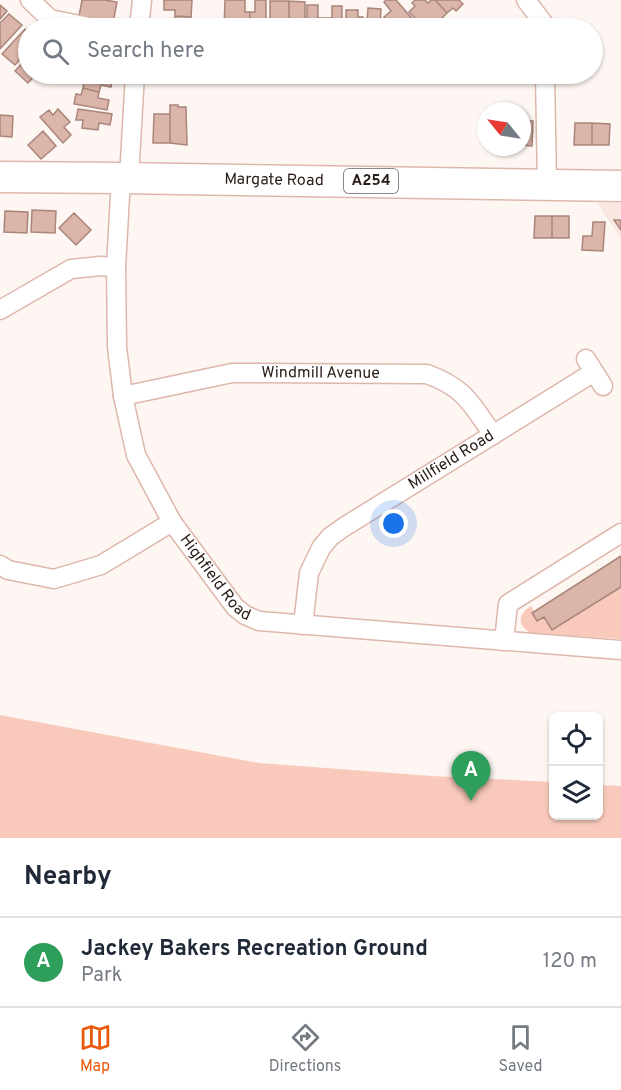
<!DOCTYPE html>
<html lang="en">
<head>
<meta charset="utf-8">
<style>
	:root { --surface:#fff; --page:#f6f6f7; --text:#1f2937; --muted:#747a83; --line:#e0e1e3; --accent:#ea580c }
	body { margin:0; font-family:Overpass,sans-serif; background:var(--page); color:var(--text) }
	.controls { position:absolute; right:18px; bottom:18px; display:grid; overflow:hidden; border-radius:9px; box-shadow:0 2px 4px #0004 }
	.controls button { width:54px; height:54px; display:grid; place-items:center; padding:0; border:0; border-bottom:2px solid var(--line); background:var(--surface); color:var(--text); font:30px sans-serif }
	.compass { position:absolute; left:477px; top:102px; width:54px; height:54px; border-radius:50%; background:var(--surface); box-shadow:0 2px 4px #0004; rotate:300deg }
	.you { position:absolute; left:394px; top:524px; width:21px; height:21px; margin:-15px; border:4px solid #fff; border-radius:50%; background:#1a73e8; box-shadow:0 0 0 9px #1a73e833 }
	.badge { display:grid; place-items:center; width:39px; height:39px; border-radius:50%; background:var(--accent); color:#fff; font-size:20px; font-weight:700 }
	.pin { position:absolute; translate:-50% -50px; filter:drop-shadow(0 2px 3px #0008) }
	.pin::after { content:''; position:absolute; top:32px; width:21px; height:18px; background:inherit; clip-path:polygon(0 0,100% 0,50% 100%) }
	.list { margin:0; padding:0; list-style:none }
	h2 { display:flex; justify-content:space-between; align-items:center; height:78px; margin:0; padding:0 24px; font-size:26px }
	h2 small { font-size:20px; font-weight:400; color:var(--muted) }
	.list li { display:grid; grid-template-columns:39px 1fr auto; gap:18px; align-items:center; box-sizing:border-box; height:90px; padding:0 24px; border-top:2px solid var(--line) }
	.list b { display:block; font-size:22px; white-space:nowrap }
	.list p { margin:0; font-size:20px; white-space:nowrap; color:var(--muted) }
	.list em { font-size:20px; font-style:normal; color:var(--muted) }
	.icon { flex:none; width:33px; height:33px; fill:none; stroke:currentColor; stroke-width:2; stroke-linecap:round; stroke-linejoin:round }
	.map { position:relative; flex:none; width:621px; height:838px; overflow:hidden }
	.search { position:absolute; background:var(--surface); box-shadow:0 2px 4px #0004; left:18px; right:18px; top:18px; height:66px; display:flex; align-items:center; gap:15px; box-sizing:border-box; padding:0 21px; border-radius:33px; color:var(--muted); font-size:22px }
	.sheet { height:168px; background:var(--surface) }
	nav { display:flex; justify-content:space-around; align-items:center; box-sizing:border-box; height:84px; border-top:2px solid var(--line); background:var(--surface); font-size:16px; color:var(--muted) }
	nav a { display:grid; justify-items:center; gap:3px }
	nav .on { color:var(--accent) }
	.map>svg:first-child { display:block }
	.built { fill:#fae7e1 }
	.green { fill:#f9cabb }
	.building { fill:#dbb5a9; stroke:#a9857a; stroke-width:1.5 }
	.lines { fill:none; stroke-linecap:round; stroke-linejoin:round }
	.street-casing { stroke:#ddb7ab; stroke-width:21 }
	.primary-casing { stroke:#ddb7ab; stroke-width:33 }
	.street { stroke:#fff; stroke-width:18 }
	.primary { stroke:#fff; stroke-width:30 }
	.labels { text-anchor:middle; dominant-baseline:central; stroke-width:4.5; stroke-linejoin:round; paint-order:stroke }
	.shield { fill:#fff; stroke:#6a615d; stroke-width:1.5 }
	.shield-label { font-size:15px; font-weight:bold; fill:#2a1d18 }
	.street-label { font-size:16px; fill:#2a1d18; stroke:#fff }
</style>
</head>
<body>
<div class="map">
<svg width="621" height="838" viewBox="0 0 621 838">
	<rect width="100%" height="100%" fill="#fef6f3"/>
	<!-- built -->
	<path class="built" d="M597,203H621V239Z"/>
	<!-- green -->
	<path class="green" d="M621,587V639L530,633C517,624 518,614 531,606L534,611L532,613L537,621L544,617L553,630Z
		M0,715L259,763L432,776L553,782L554,816H598L599,785L621,786V838H0Z"/>
	<!-- building -->
	<path class="building" d="M82,0H105L117,2L113,23L79,16Z
		M164,0H192L191,17L175,16V10H164Z
		M225,0H245V12H250L249,28H224Z
		M255,0H266V28H249L250,12H255Z
		M386,0H396L416,23L410,28H394L384,17L391,11L384,2Z
		M415,0H425L428,3L431,0H435L447,13L432,28H425L409,12L415,6L412,3Z
		M435,0H459L463,4L456,11L453,8L447,13Z
		M270,1H289V28H270Z
		M289,1L305,2V28H289Z
		M0,5L7,11L0,19Z
		M307,5H318V18H325V28H307Z
		M332,6H342V28H325V18H332Z
		M368,8L381,9L380,28H362L363,22H367Z
		M346,10H358V17H363L362,28H346Z
		M9,14L22,25L0,49V23Z
		M175,16L191,17V28H163L164,23H174Z
		M25,29L28,32V50L15,65L2,54Z
		M28,57V74H36L28,83L15,71Z
		M80,74H105L113,75L111,87L101,85L99,92L83,88L84,82L78,81Z
		M83,88L99,92L98,98L109,100L107,110L74,104L76,94L81,95Z
		M170,105H178V107H186L187,145L170,143Z
		M58,109L70,122L64,127L71,135L63,143L40,117L49,110L53,115Z
		M78,109L112,114L110,125L99,123L98,130L82,128L83,120H76Z
		M154,114H170V143H153Z
		M0,115L13,116L12,137L0,136Z
		M522,121H533L532,146L522,145Z
		M575,123H592V145H574Z
		M592,123L610,124L609,145H592Z
		M43,131L56,146L41,159L28,145Z
		M32,210L56,211L55,233L31,232Z
		M5,211L28,212L27,233L4,232Z
		M74,213L91,230L76,245L59,228Z
		M535,216H552V238H534Z
		M552,216H569V238H552Z
		M614,220H621V230Z
		M593,222H605L603,251L582,250L583,236H592Z
		M621,556V587L552,630L544,617L537,621L532,613Z"/>
	<g class="lines">
		<defs>
			<g id="street">
				<path d="M30,0L50,19L94,28"/>
				<path d="M526,0L544,24V28"/>
				<path d="M139,28L142,0"/>
				<path d="M545,74L547,184"/>
				<path id="s1" d="M121,178L116,267L117,347L123,396L136,455L172,522L235,607L245,615L259,621L621,650"/>
				<path d="M129,178L135,74"/>
				<path d="M0,310L71,269L101,266L116,267"/>
				<path d="M586,359L603,386"/>
				<path id="s2" d="M123,396L232,373L427,374C465,388 471,403 493,435"/>
				<path d="M0,565L8,570L54,579L101,565L172,522"/>
				<path id="s3" d="M303,625L309,573L321,548L330,537L344,527L594,372"/>
				<path d="M504,641L508,604L621,533"/>
			</g>
			<g id="primary">
				<path id="s4" d="M0,177L121,178L621,186"/>
			</g>
		</defs>
		<!-- street casing -->
		<use href="#street" class="street-casing"/>
		<!-- primary casing -->
		<use href="#primary" class="primary-casing"/>
		<!-- street -->
		<use href="#street" class="street"/>
		<!-- primary -->
		<use href="#primary" class="primary"/>
	</g>
	<g class="labels">
		<!-- shield labels -->
		<rect class="shield" x="344" y="169" width="54" height="24" rx="4.5"/>
		<g class="shield-label">
			<text x="371" y="181">A254</text>
		</g>
		<!-- street labels -->
		<g class="street-label">
			<text stroke="none"><textPath href="#s4" startOffset="274">Margate Road</textPath></text>
			<text stroke="none"><textPath href="#s2" startOffset="200">Windmill Avenue</textPath></text>
			<text stroke="none"><textPath href="#s3" startOffset="238">Millfield Road</textPath></text>
			<text stroke="none"><textPath href="#s1" startOffset="426">Highfield Road</textPath></text>
		</g>
	</g>
</svg>
<div class="controls">
<button><svg class="icon" aria-label="locate" viewBox="0 0 24 24"><circle cx="12" cy="12" r="6"/><path d="M12 2v4M12 18v4M2 12h4M18 12h4"/></svg></button>
<button><svg class="icon" aria-label="layers" viewBox="0 0 24 24"><path d="M12 4l9 5-9 5-9-5zM3 14l9 5 9-5"/></svg></button>
</div>
<svg class="compass" viewBox="-18 -18 36 36"><path d="M0-13l5 13h-10z" fill="#e53935"/><path d="M0 13l5-13h-10z" fill="#747a83"/></svg>
<div class="you"></div>
<div class="pin badge" style="left:471px;top:801px;background:#2e9e5b">A</div>
<div class="search"><svg class="icon" aria-label="search" viewBox="0 0 24 24"><circle cx="10" cy="10" r="6"/><path d="M15 15l6 6"/></svg>Search here</div>
</div>
<section class="sheet">
<h2>Nearby<small></small></h2>
<ul class="list">
<li><span class="badge" style="background:#2e9e5b">A</span><div><b>Jackey Bakers Recreation Ground</b><p>Park</p></div><em>120 m</em></li>
</ul>
</section>
<nav>
<a class="on"><svg class="icon" aria-label="map" viewBox="0 0 24 24"><path d="M3 6l6-2 6 2 6-2v14l-6 2-6-2-6 2zM9 4v14M15 6v14"/></svg>Map</a>
<a><svg class="icon" aria-label="directions" viewBox="0 0 24 24"><path d="M12 3l9 9-9 9-9-9zM9 14v-3h6M13 9l2 2-2 2"/></svg>Directions</a>
<a><svg class="icon" aria-label="saved" viewBox="0 0 24 24"><path d="M7 4h10v16l-5-4-5 4z"/></svg>Saved</a>
</nav>
</body>
</html>
